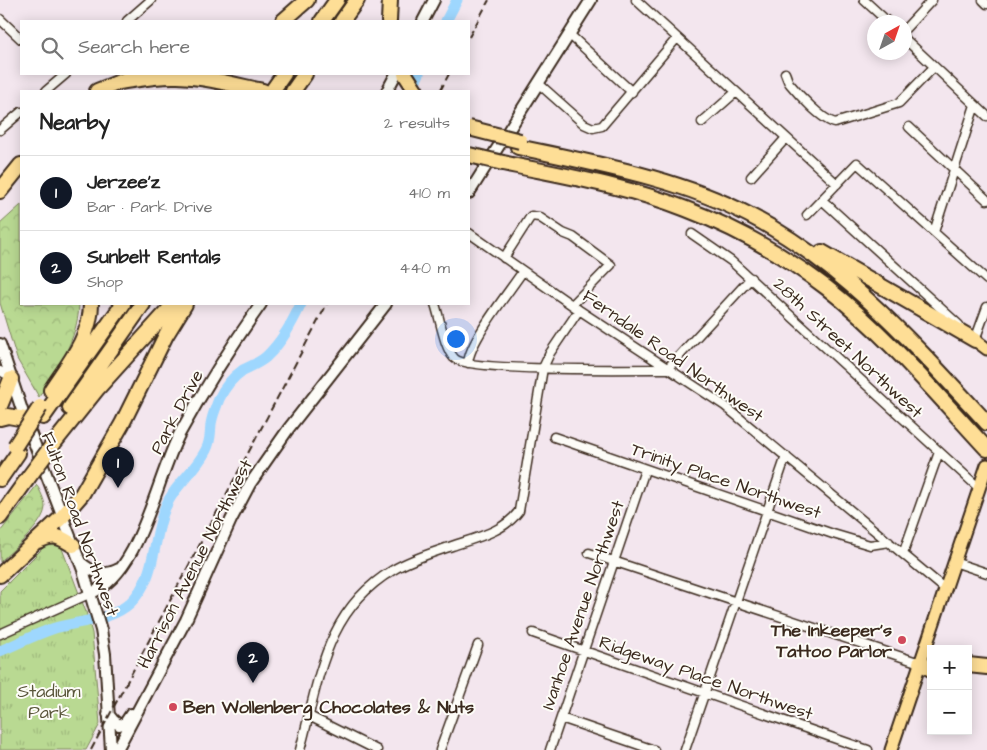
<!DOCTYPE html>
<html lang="en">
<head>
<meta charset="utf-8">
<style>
	:root { --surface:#fff; --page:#f6f6f6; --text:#222; --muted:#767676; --line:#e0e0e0; --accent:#111827 }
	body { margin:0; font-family:"Architects Daughter",sans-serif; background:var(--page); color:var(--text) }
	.controls { position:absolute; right:15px; bottom:15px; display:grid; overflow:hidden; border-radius:0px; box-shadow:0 2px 12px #0003 }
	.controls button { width:45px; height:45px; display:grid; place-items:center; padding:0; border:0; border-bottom:1px solid var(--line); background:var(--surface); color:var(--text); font:25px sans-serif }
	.compass { position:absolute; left:867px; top:15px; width:45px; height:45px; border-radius:50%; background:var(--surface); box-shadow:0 2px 12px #0003; rotate:40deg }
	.you { position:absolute; left:455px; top:338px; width:18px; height:18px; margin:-12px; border:4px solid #fff; border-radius:50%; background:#1a73e8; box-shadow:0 0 0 8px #1a73e833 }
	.badge { display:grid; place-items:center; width:32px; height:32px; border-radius:50%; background:var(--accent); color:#fff; font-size:16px; font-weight:700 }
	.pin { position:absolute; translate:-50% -41px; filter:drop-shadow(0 1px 2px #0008) }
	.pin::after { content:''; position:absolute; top:26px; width:18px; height:15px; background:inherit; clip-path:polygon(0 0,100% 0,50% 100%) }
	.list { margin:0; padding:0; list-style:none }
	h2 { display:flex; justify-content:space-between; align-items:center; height:65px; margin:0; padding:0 20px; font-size:21px }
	h2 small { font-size:16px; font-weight:400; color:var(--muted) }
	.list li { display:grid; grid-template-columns:32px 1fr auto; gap:15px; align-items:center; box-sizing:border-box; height:75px; padding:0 20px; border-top:1px solid var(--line) }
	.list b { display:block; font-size:19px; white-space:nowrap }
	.list p { margin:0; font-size:16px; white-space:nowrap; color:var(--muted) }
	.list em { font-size:16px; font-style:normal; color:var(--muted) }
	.icon { flex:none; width:28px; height:28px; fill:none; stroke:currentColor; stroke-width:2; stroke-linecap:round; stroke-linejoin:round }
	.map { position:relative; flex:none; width:987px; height:750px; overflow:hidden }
	.search { position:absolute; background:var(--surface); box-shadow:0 2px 12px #0003; left:20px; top:20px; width:450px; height:55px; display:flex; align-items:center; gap:12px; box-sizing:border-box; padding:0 18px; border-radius:0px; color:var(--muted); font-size:19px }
	.panel { position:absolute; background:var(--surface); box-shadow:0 2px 12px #0003; left:20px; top:90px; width:450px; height:215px; border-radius:0px }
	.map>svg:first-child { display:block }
	.forest { fill:url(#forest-crowns); stroke:#7a8258 }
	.park { fill:url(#park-tufts); stroke:#7a8258 }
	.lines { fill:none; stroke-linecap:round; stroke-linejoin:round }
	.river { stroke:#9ed7fe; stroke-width:11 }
	.street-casing { stroke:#3b2a1e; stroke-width:11 }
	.secondary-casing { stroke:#3b2a1e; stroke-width:14 }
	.primary-casing { stroke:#3b2a1e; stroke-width:15 }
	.highway-casing { stroke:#3b2a1e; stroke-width:18 }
	.street { stroke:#fdfcf7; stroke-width:8 }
	.secondary { stroke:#fdfcf7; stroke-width:10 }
	.primary { stroke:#fede96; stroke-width:11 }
	.highway { stroke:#fede96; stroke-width:14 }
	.rail { stroke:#3b2a1e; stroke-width:2; stroke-dasharray:8 4; stroke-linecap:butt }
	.highway-bridge-casing { stroke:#3b2a1e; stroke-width:18; stroke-linecap:butt }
	.highway-bridge { stroke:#fede96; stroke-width:14 }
	.poi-dot { fill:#d1495b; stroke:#fdfcf7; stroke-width:2 }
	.labels { text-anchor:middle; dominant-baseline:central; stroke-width:4; stroke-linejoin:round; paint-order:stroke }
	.street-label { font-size:18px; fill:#3b2a1e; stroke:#fdfcf7 }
	.poi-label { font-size:18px; font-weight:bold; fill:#3b2a1e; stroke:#fdfcf7; text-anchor:end }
	.park-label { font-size:18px; fill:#5a563b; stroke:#fdfcf7 }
</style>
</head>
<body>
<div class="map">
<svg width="987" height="750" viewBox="0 0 987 750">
	<defs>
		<pattern id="forest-crowns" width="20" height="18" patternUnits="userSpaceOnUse" patternTransform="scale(1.25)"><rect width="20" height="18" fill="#b9d992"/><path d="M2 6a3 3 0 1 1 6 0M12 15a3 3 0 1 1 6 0" fill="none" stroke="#a0ba7d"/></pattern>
		<pattern id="park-tufts" width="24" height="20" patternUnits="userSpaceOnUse" patternTransform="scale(1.25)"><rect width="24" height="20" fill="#b9d992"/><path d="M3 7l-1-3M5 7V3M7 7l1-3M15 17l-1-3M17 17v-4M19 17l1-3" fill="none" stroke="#a0ba7d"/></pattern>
	</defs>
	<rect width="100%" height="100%" fill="#f3e6ee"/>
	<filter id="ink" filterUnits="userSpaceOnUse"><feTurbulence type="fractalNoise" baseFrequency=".02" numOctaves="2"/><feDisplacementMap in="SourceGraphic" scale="10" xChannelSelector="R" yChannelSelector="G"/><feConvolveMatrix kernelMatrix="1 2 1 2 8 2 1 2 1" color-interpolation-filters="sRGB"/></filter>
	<g filter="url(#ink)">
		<!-- forest -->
		<path class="forest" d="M21,205V304H79C78,339 58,368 39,397L17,359L0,303V224Z
			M37,485C40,491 45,500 45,507C44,525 12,550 0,562V532Z"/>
		<!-- park -->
		<path class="park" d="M46,545L61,546L86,612L92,633L100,724L86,750H0V591Z"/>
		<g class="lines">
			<!-- river -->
			<path class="river" d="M446,21L457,0
				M410,91L419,74
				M0,651C17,644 34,635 52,629C77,621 111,621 130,603C157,577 152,540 165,508C175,484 195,472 206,450C211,441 210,434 211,424C212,416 216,407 219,399C224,388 233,377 243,370C251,366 259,363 266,357C282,342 292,323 301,304"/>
			<defs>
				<path id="street" d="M636,0L837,184
					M864,0L888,22
					M983,0L987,4
					M0,19L21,39
					M127,21L151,0
					M904,30L932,0
					M569,34L632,92
					M904,38L987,116
					M785,73C787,77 787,81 790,84C799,95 822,120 835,123L899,103L934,67
					M538,83L584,124L593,128L602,126L677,38
					M46,91L66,74
					M702,122L736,92
					M909,127L987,200
					M0,130L21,112
					M751,177L786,138
					M822,200L959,325
					M807,215L857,163L987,280
					M934,232L975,105
					M469,233L579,310L725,406L945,589
					M692,234L731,261L979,488
					M504,258L531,216L539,217L563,233L573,237L611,265L572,305
					M435,304C440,318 444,347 454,358C466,372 639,369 667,369L751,278
					M973,338L975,340L987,307
					M468,363C470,340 509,292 523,271
					M0,371L11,377
					M554,437L833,534L870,545L889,542
					M589,553L920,663
					M903,554L939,452
					M954,562L987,573
					M533,633L868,750
					M0,634L91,593
					M309,716L377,750
					M561,718L654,750
					M300,750C319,681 324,611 393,570C411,559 432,553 452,546C475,538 504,532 519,511L543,368L550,353L579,310
					M440,750L478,645
					M550,750L645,470
					M685,750L786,456"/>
				<path id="secondary" d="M423,21L434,0
					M387,91L396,74
					M469,193L591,0
					M0,344L25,419L83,570L101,630L105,654L111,750
					M80,562C93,573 104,577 119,569
					M91,593C141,573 156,478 180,433C204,389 232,345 261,304
					M108,714L113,720L119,725L125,723L131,714
					M115,750L120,744L186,620L231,520L250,484L289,428L386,304"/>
				<path id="primary" d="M975,340L987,349
					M891,750L987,465"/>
				<path id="highway" d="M283,21L307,0
					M322,21L337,0
					M342,21L357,0
					M389,21L390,0
					M405,74L416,91
					M119,82C139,79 158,75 178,76C207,77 235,85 263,91
					M97,91L127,79
					M272,91L284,74
					M293,91L305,74
					M518,147C596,164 678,178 749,215C844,264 915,345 987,423
					M503,163C564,176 627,186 686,209C736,228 784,255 827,288C886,334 936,394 987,449
					M0,191L21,165
					M822,252L975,340
					M51,390C68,364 91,337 91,304
					M0,406L11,379
					M70,408L143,304
					M43,417L123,304
					M0,418L8,416L25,419
					M54,443L98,388L174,304
					M0,479L18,453
					M0,517L28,478
					M38,541C55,533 58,536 73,545
					M0,575L63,516L82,494L122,424L166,335L185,304
					M920,663L931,669
					M968,665L987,667"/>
			</defs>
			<!-- street casing -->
			<use href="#street" class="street-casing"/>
			<!-- secondary casing -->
			<use href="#secondary" class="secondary-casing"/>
			<!-- primary casing -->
			<use href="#primary" class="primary-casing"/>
			<!-- highway casing -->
			<use href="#highway" class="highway-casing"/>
			<!-- street -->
			<use href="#street" class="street"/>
			<!-- secondary -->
			<use href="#secondary" class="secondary"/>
			<!-- primary -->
			<use href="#primary" class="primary"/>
			<!-- highway -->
			<use href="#highway" class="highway"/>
			<!-- rail -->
			<path class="rail" d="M469,37L489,0
				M440,91L449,74
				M91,750L327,304"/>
			<defs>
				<path id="highway-bridge" d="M469,128L520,141
					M469,155L503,163
					M15,446L40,407
					M28,478L54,443"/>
			</defs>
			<!-- highway-bridge casing -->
			<use href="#highway-bridge" class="highway-bridge-casing"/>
			<!-- highway-bridge -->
			<use href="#highway-bridge" class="highway-bridge"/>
		</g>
	</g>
	<!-- markers -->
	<g class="poi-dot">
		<circle cx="902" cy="640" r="5"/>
		<circle cx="173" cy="707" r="5"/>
	</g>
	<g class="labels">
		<!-- street labels -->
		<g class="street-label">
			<text transform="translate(848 348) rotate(43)">28th Street Northwest</text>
			<text transform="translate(673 356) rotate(35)">Ferndale Road Northwest</text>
			<text transform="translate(177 412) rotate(-62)">Park Drive</text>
			<text transform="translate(726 481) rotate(19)">Trinity Place Northwest</text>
			<text transform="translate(80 524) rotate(70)">Fulton Road Northwest</text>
			<text transform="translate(195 564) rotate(-63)">Harrison Avenue Northwest</text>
			<text transform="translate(583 605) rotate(-71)">Ivanhoe Avenue Northwest</text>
			<text transform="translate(706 678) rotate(19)">Ridgeway Place Northwest</text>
		</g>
		<!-- poi labels -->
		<g class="poi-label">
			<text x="892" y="630">The Inkeeper's<tspan x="892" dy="21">Tattoo Parlor</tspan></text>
			<text x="183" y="707" text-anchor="start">Ben Wollenberg Chocolates &amp; Nuts</text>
		</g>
		<!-- park labels -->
		<g class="park-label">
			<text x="49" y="691">Stadium<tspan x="49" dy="21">Park</tspan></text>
		</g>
	</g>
</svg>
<div class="controls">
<button>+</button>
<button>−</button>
</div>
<svg class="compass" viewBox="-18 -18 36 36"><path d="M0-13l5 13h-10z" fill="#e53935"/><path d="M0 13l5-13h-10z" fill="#767676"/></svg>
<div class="you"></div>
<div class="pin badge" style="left:118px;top:488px">1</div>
<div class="pin badge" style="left:253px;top:683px">2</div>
<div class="search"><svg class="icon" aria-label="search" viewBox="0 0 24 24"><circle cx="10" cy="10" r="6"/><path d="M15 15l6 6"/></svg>Search here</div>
<section class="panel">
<h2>Nearby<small>2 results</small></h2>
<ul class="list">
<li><span class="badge">1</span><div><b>Jerzee'z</b><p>Bar · Park Drive</p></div><em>410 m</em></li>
<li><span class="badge">2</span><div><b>Sunbelt Rentals</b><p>Shop</p></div><em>440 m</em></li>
</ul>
</section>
</div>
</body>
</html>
